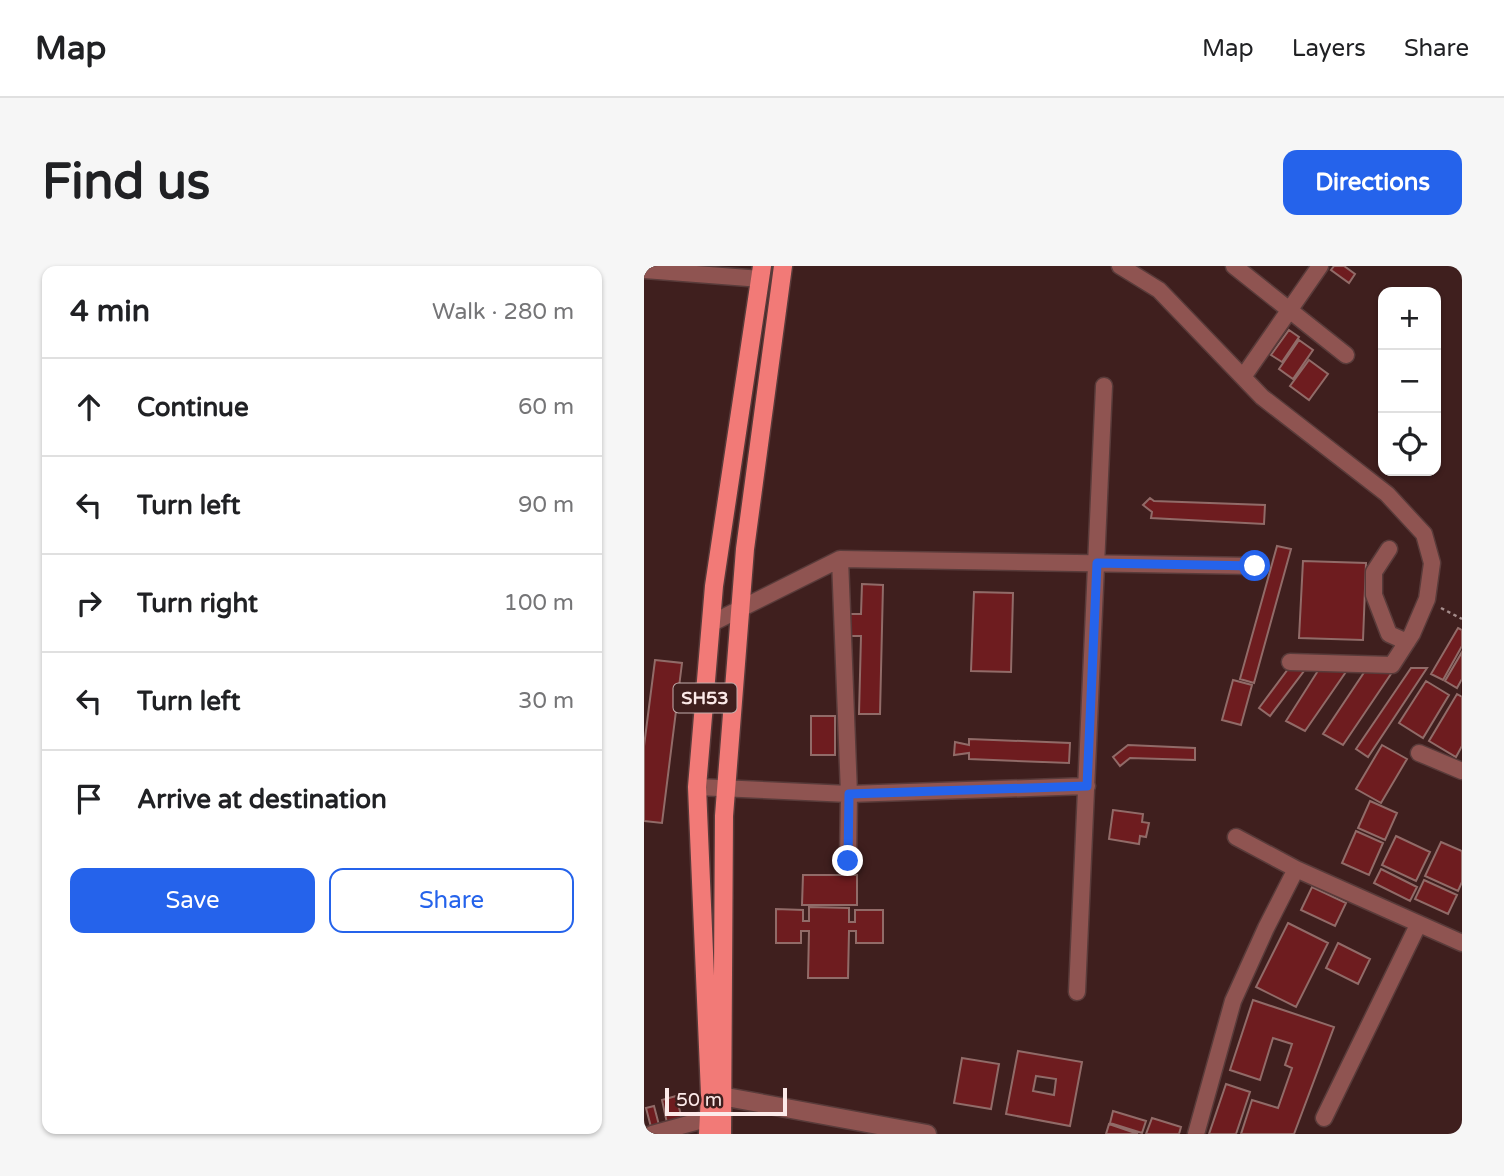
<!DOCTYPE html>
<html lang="en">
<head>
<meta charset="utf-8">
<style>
	:root { --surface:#fff; --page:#f6f6f6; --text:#202124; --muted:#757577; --line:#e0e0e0; --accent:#2563eb }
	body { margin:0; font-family:"Varela Round",sans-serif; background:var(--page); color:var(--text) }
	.controls { position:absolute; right:21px; top:21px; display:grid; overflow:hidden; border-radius:14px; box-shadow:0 2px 5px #0004 }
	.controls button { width:63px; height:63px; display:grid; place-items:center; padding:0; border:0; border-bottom:2px solid var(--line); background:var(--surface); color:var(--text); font:35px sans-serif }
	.scale { position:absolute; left:21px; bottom:18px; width:122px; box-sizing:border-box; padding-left:7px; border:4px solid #fceae9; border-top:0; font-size:19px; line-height:24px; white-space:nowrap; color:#fceae9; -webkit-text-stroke:5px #3f1f1e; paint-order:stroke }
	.stop { position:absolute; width:21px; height:21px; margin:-16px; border:5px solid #2563eb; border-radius:50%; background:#fff }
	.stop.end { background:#2563eb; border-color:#fff; box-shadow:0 2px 7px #0008 }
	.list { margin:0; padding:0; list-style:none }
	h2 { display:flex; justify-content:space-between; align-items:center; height:91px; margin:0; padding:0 28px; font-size:30px }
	h2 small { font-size:23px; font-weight:400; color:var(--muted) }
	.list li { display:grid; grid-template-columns:46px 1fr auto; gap:21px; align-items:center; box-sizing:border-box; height:98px; padding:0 28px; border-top:2px solid var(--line) }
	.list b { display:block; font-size:26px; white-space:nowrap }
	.list em { font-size:23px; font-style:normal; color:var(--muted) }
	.actions { display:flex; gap:14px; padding:21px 28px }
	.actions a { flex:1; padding:16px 0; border:2px solid var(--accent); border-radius:14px; text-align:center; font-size:24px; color:var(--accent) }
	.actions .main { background:var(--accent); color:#fff }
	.icon { flex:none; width:38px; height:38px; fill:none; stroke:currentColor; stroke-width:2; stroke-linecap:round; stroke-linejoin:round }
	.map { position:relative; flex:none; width:818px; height:868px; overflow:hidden; border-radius:14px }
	header { display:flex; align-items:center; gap:42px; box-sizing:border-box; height:98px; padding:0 35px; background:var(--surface); border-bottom:2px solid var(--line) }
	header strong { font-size:33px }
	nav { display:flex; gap:38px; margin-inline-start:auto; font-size:24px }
	.intro { display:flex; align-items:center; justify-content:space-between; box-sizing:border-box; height:168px; padding:0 42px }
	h1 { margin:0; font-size:49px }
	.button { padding:18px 32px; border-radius:14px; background:var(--accent); color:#fff; font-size:24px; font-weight:700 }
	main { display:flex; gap:42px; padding:0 42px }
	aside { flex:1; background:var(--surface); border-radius:14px; box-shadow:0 2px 5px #0004 }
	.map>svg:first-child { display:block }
	.building { fill:#6e1c1f; stroke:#916b68; stroke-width:2; fill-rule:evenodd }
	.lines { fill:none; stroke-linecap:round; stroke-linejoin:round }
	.minor-casing { stroke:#593b3a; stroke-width:19 }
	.tertiary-casing { stroke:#593b3a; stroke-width:21 }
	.primary-casing { stroke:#593b3a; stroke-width:21 }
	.path { stroke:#a48c8b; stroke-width:2.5; stroke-dasharray:3.5 3.5; stroke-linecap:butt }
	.minor { stroke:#8f5451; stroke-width:16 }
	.tertiary { stroke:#8f5451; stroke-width:18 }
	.primary { stroke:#f27a77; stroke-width:18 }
	.route { stroke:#2563eb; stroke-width:9 }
	.labels { text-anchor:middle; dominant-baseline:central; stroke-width:6; stroke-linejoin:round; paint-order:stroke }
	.shield { fill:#3f1f1e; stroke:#c3adac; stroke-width:2 }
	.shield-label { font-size:18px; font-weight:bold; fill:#fceae9 }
</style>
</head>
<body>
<header>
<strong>Map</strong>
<nav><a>Map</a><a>Layers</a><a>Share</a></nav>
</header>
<div class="intro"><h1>Find us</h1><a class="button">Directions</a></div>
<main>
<aside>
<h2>4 min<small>Walk · 280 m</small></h2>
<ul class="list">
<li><svg class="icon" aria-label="ahead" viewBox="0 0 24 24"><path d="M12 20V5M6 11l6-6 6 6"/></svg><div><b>Continue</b></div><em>60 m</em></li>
<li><svg class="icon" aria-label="left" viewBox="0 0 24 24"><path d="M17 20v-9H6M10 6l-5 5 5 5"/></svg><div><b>Turn left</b></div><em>90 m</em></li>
<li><svg class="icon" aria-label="right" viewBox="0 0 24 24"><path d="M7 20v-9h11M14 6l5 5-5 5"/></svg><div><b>Turn right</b></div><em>100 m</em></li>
<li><svg class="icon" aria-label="left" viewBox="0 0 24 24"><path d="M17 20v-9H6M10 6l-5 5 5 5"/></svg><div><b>Turn left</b></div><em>30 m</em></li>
<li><svg class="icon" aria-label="arrive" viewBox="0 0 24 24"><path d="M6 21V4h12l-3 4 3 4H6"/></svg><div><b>Arrive at destination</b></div></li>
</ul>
<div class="actions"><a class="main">Save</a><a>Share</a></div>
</aside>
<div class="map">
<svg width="818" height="868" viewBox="0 0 818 868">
	<rect width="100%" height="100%" fill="#3f1f1e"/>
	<!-- building -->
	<path class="building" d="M690,0H700L711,8L705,17L687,4Z
		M645,64L655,71L638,96L627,89Z
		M655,74L669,84L649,113L635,103Z
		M665,94L684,108L665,134L646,120Z
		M506,232L510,235L621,239L620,258L507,252L508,246L499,239Z
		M633,280L647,283L610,417L596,413Z
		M659,295L722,297L719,374L655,372Z
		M218,318L239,319L236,448H215L217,370H205L206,348H217Z
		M330,326L369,327L367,406L327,405Z
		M814,362L818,364V380L799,414L787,408Z
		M818,386V413L813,422L801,415Z
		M11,394L38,397L18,557L0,555V480Z
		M647,399L663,401L626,450L615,442Z
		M677,400H706L661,465L642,455Z
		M723,402H751L699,479L679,468Z
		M767,402H783L724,491L712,483Z
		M589,414L608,419L597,459L578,454Z
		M782,415L805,429L779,472L755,457Z
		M813,428L818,431V480L812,491L785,475Z
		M167,450H191V489H167Z
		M325,473L426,477L425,497L325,493V487L310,489L311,476L325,479Z
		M484,479L551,482V494L486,492L476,500L469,491Z
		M738,479L763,493L737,537L712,523Z
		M726,535L753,547L741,574L714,562Z
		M469,544L499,548L498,556L505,557L502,571L496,570L495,578L465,573Z
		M712,565L739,577L725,609L698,597Z
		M752,570L786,586L772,615L738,599Z
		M797,576L818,585V616L814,625L781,610Z
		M737,603L773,621L766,635L730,617Z
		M159,609H213V639H158Z
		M780,614L813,629L804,648L771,633Z
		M668,621L702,637L691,660L657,644Z
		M165,641L205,642V656H211V644H239V677H212V665H205L204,712H164L165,665H157V677H132V643L159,644V655H165Z
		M644,657L684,677L652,741L612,721Z
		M694,677L726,693L714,718L682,702Z
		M609,734L690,761L650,868H597L608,834L634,842L648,802L641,799L648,778L629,772L616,814L586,804Z
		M374,785L438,796L426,860L362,848ZM392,810L412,813L410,829L389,825Z
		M318,792L355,798L347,843L310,837Z
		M582,818L606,826L592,868H565Z
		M32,830L38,853L23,857L18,834Z
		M10,840L15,859L7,861L2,842Z
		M469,845L502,855L498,867L466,857Z
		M508,852L537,861L535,868H502Z
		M465,858L494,868H462Z"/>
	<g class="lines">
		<defs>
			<path id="minor" d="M476,0L515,24L618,131L743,228L780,268L788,297L783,333L768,368L748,399L646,396
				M590,0L702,89
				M0,4L117,13
				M599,111L676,0
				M745,283L730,306V329L745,368L763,376
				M196,293L205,528L204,595
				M68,357L196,293L611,300
				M775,487L818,505
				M53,521L205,528L443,520
				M592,571L652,603L818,677
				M433,726L460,120
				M680,852L774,659
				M8,868L66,852
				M552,868L589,735L622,662L652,603"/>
			<path id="tertiary" d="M66,828L283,868"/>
			<path id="primary" d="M64,868L66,828L53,521L70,320L118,0
				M78,868L80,550L101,283L139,0"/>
		</defs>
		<!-- minor casing -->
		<use href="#minor" class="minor-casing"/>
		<!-- tertiary casing -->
		<use href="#tertiary" class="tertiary-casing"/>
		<!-- primary casing -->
		<use href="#primary" class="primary-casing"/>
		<!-- path -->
		<path class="path" d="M797,342L818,353"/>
		<!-- minor -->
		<use href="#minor" class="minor"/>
		<!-- tertiary -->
		<use href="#tertiary" class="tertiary"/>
		<!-- primary -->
		<use href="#primary" class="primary"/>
	</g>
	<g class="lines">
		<!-- route -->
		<path class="route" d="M204,595L205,528L443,520L453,297L611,300"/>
	</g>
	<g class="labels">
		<!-- shield labels -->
		<rect class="shield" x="29.5" y="417.5" width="63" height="29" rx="5"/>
		<g class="shield-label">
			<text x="61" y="432">SH53</text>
		</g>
	</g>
</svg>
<div class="controls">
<button>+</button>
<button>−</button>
<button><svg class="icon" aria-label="locate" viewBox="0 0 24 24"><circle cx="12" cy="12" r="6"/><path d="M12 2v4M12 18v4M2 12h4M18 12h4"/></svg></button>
</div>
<div class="scale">50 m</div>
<div class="stop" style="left:611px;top:300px"></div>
<div class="stop end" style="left:204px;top:595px"></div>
</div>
</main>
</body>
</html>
